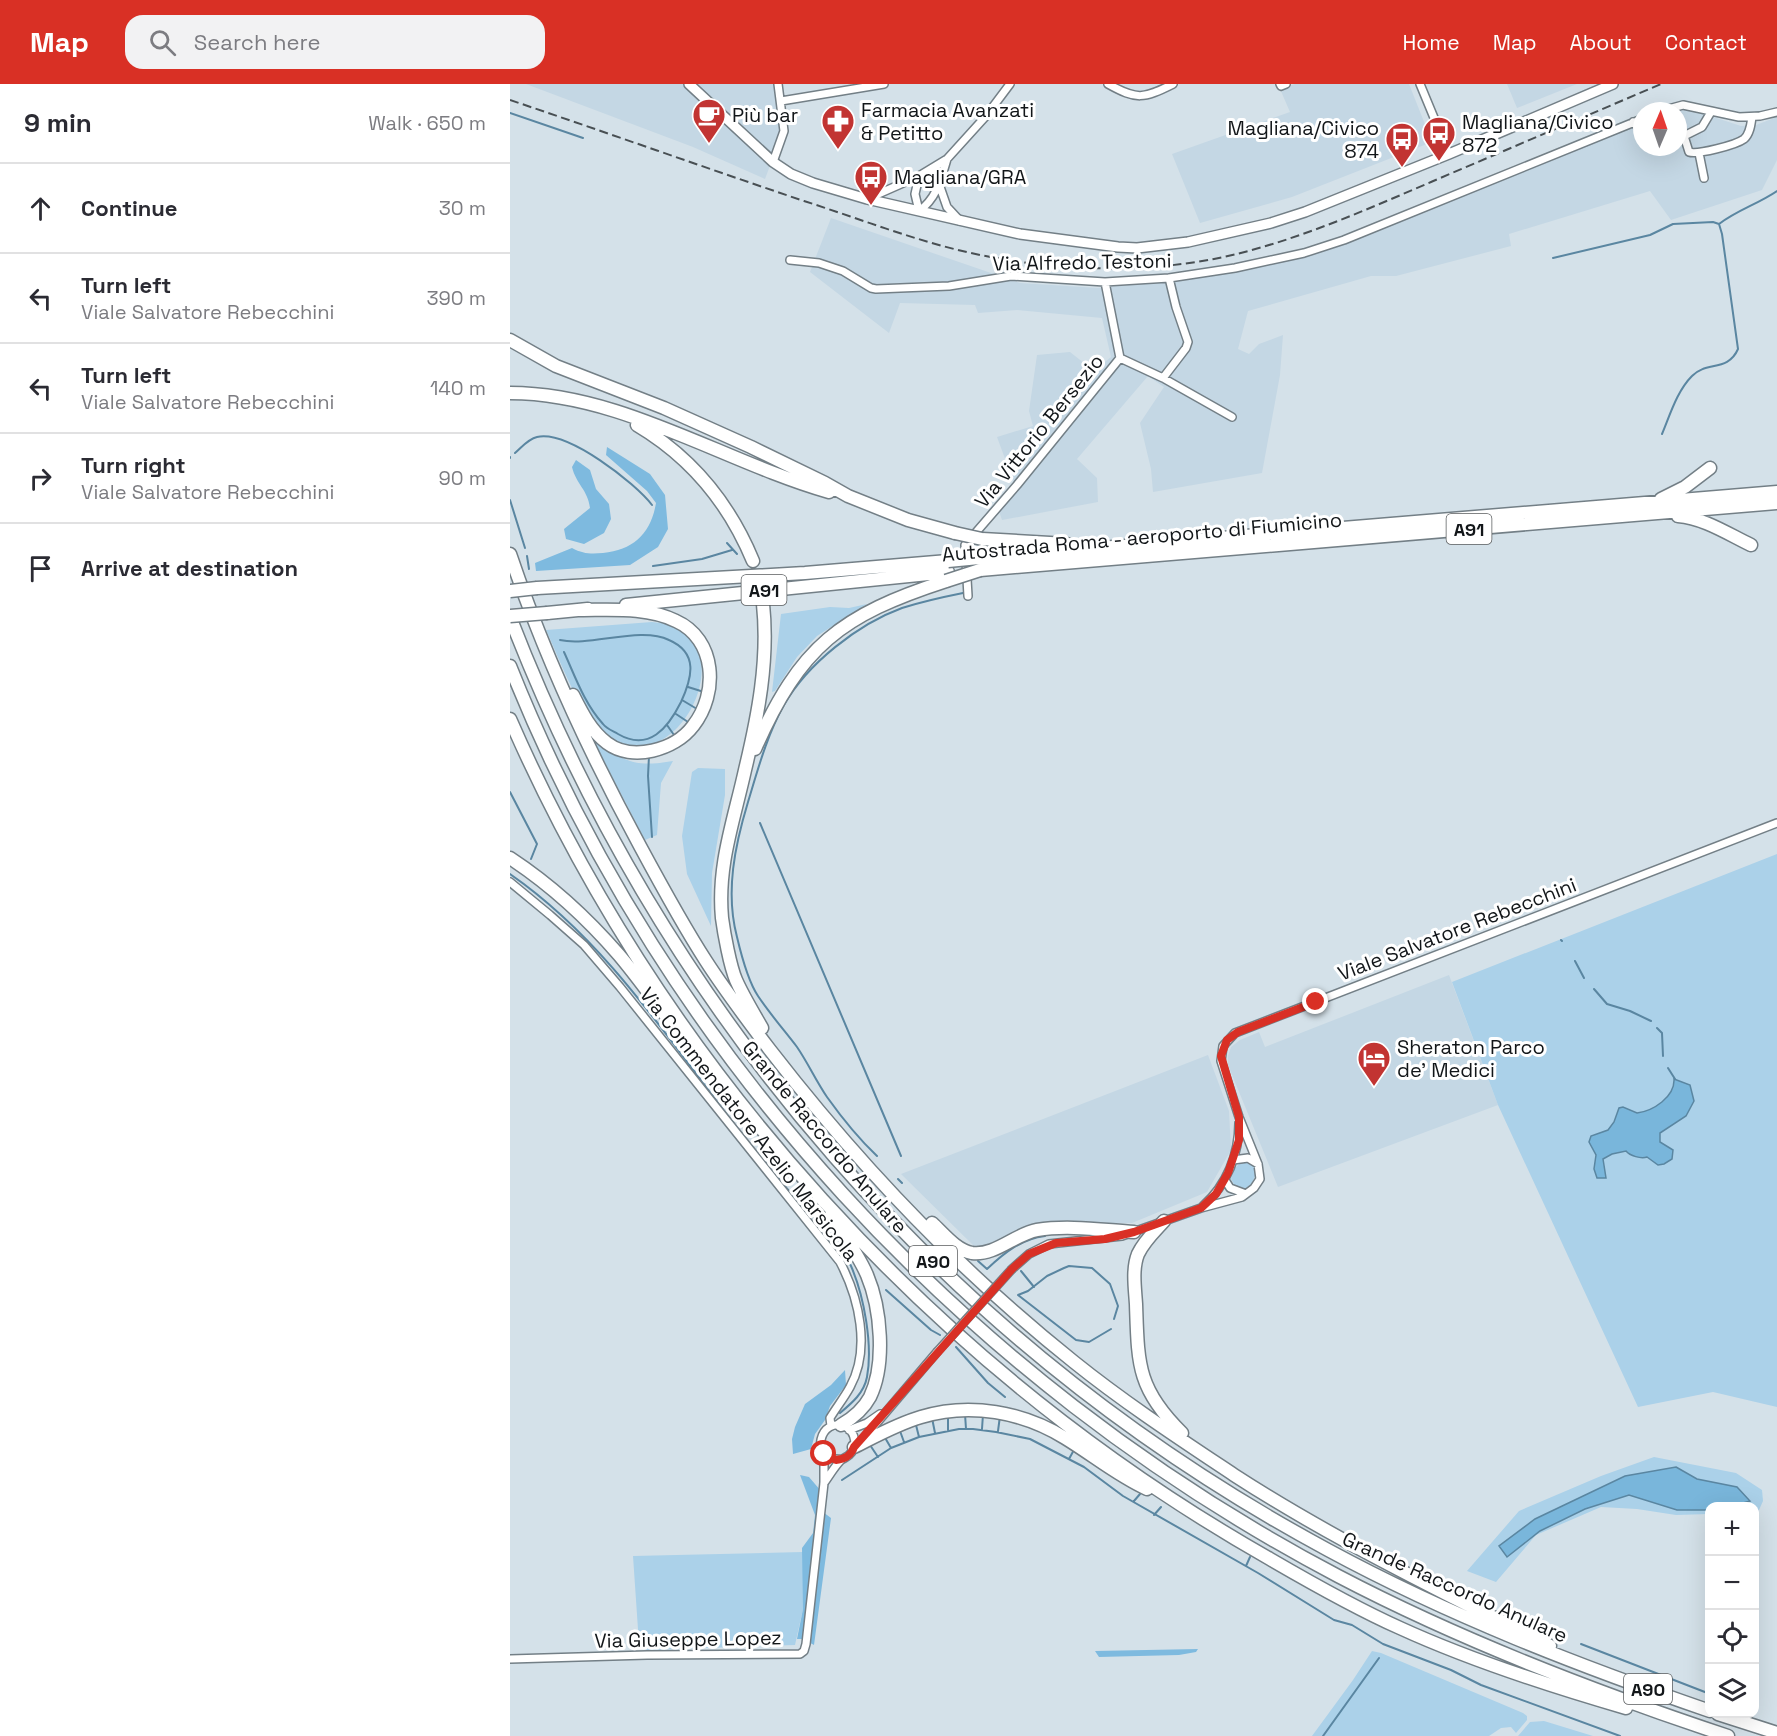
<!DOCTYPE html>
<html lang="en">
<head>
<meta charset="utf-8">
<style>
	:root { --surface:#fff; --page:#f2f2f3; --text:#2b2b33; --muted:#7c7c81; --line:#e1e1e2; --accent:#d93025 }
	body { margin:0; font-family:"Space Grotesk",sans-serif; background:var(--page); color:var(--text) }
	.controls { position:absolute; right:18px; bottom:18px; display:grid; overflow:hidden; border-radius:12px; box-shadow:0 6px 24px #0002 }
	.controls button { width:54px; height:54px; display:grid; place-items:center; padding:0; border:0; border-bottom:2px solid var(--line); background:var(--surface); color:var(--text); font:30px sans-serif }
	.compass { position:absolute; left:1123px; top:18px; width:54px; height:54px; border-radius:50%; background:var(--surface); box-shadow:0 6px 24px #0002; rotate:2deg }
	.stop { position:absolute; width:18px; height:18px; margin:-14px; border:4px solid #d93025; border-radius:50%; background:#fff }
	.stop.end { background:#d93025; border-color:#fff; box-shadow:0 2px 6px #0008 }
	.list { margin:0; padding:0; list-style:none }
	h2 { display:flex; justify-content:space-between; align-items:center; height:78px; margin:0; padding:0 24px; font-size:26px }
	h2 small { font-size:20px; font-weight:400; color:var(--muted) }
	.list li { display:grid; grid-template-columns:39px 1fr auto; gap:18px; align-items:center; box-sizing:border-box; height:90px; padding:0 24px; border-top:2px solid var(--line) }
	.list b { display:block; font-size:22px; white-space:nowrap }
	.list p { margin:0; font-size:20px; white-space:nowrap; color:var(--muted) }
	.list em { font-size:20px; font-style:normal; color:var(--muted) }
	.icon { flex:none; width:33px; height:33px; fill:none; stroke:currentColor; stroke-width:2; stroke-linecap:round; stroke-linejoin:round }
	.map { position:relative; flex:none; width:1267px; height:1652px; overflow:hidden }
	header { display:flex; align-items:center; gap:36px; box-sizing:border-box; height:84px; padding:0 30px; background:var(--accent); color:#fff }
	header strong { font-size:28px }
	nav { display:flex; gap:33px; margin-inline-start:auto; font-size:21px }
	.search { width:420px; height:54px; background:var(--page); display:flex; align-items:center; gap:15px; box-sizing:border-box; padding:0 21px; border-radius:18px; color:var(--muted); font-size:22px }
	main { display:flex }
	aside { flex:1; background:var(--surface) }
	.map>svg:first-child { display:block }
	.built { fill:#c4d7e4 }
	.green { fill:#abd1e9 }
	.forest { fill:#7ebadf }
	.water { fill:#79b6db; stroke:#5a86a1; stroke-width:1.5 }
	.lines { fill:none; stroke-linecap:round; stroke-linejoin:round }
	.stream { stroke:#5a86a1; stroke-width:2 }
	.minor-casing { stroke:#737f86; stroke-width:10 }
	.secondary-casing { stroke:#737f86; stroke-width:12 }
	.motorway-casing { stroke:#737f86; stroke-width:15 }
	.minor { stroke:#fff; stroke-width:7 }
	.secondary { stroke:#fff; stroke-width:9 }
	.motorway { stroke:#fff; stroke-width:12 }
	.rail { stroke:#484f53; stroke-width:2; stroke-dasharray:9 4.5; stroke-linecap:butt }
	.minor-bridge-casing { stroke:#737f86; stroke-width:10; stroke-linecap:butt }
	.motorway-bridge-casing { stroke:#737f86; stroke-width:15; stroke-linecap:butt }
	.minor-bridge { stroke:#fff; stroke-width:7 }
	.motorway-bridge { stroke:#fff; stroke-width:12 }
	.route { stroke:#d93025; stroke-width:8 }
	.labels { text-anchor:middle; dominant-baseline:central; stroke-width:6; stroke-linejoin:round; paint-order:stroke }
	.shield { fill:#fff; stroke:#595c5e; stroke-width:1.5 }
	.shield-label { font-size:18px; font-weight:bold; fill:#121619 }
	.poi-label { font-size:20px; fill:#121619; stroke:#fff; text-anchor:start }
	.street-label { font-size:20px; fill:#121619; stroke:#fff }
</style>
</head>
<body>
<header>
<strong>Map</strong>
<div class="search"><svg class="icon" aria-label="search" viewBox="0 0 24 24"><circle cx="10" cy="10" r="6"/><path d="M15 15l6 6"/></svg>Search here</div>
<nav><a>Home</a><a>Map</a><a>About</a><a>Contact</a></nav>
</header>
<main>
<aside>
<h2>9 min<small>Walk · 650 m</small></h2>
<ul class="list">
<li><svg class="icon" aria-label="ahead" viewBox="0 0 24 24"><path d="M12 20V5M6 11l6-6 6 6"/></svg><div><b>Continue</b></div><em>30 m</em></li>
<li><svg class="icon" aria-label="left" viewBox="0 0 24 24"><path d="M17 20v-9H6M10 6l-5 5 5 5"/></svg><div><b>Turn left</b><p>Viale Salvatore Rebecchini</p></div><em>390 m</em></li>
<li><svg class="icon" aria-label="left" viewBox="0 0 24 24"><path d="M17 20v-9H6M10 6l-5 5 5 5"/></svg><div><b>Turn left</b><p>Viale Salvatore Rebecchini</p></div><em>140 m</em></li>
<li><svg class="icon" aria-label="right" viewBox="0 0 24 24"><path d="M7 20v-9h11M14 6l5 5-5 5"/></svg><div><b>Turn right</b><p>Viale Salvatore Rebecchini</p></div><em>90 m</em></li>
<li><svg class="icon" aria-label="arrive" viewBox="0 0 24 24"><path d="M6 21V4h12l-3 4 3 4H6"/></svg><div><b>Arrive at destination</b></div></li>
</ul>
</aside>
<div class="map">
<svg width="1267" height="1652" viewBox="0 0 1267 1652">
	<rect width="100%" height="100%" fill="#d4e1e9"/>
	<!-- built -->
	<path class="built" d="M16,0H265L273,47L255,95L183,63Z
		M785,0H899L922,58L782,113L690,139L662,70L780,28L770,5Z
		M997,0H1067L1007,24Z
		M1169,25H1179L1231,42L1246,41L1267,33V76L1252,106L1161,136L1140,107L999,150L1001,162L886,192H861L738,227L728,265L739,270L749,260L773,251L770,291L752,389L643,408L641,385L630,339L654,303L638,292L567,375L587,394L588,418L492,436L489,427L507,407L487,353L523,342L519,327L527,271L560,268L584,287L601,273L592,234L507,226L468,229L465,221L390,219L379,249L300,188L321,134L510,199L588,204L671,196L786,175L835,159L1132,38V63H1168V27H1159Z
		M939,891L988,1021L768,1103L718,981V972L721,963L730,956L749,948L755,963Z
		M698,971L719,1027L721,1066L697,1108L622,1139H535L518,1142L467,1165L391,1090Z"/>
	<!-- green -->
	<path class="green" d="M357,520L307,552L287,573L265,607L262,608L271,530L320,523L339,524Z
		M142,538C153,539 164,540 173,546C225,583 159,702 93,650C70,631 49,574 36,546Z
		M81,652C112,677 123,684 163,677L151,699L147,751L135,756Z
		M188,684L215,685V711L202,789L201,842L177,790L172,752L182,688Z
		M1267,770V1323L1203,1308L1128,1323L988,1021L942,898Z
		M732,1077L742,1080L746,1087C744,1099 738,1109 725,1102L721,1095L725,1084Z
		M1144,1373L1226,1389L1252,1406L1253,1417L1249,1426L1245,1427L1244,1422H1223L1239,1417L1227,1403L1187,1395L1166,1383L1115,1392L1025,1435L990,1461L996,1473L1030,1447L1075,1425L1119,1411L1167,1426H1199V1430L1166,1431L1127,1425L1091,1423L1026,1451L986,1498L957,1487L1009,1427L1091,1392Z
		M293,1468V1525L285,1561L135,1566L129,1560L123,1472Z
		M862,1567L871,1569L1013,1629L1017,1632V1636L1006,1649L1001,1643L991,1644L979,1652H802L843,1596Z
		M1034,1637L1083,1652H1008L1020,1638Z"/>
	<!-- forest -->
	<path class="forest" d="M97,363L140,390L155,411L158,445L148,463L120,481L26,487L25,479L62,464C73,470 81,470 93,469C124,466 141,449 146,419L137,407L96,371Z
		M66,376L80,386L86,405L99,420L101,435L94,449L74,460L56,455L54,445L80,424C78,406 66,400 62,383Z
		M335,1286L336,1301L320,1322L315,1336L305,1350L301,1365L283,1370L282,1355L285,1343L295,1320L321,1301Z
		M290,1391L299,1393L311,1407L309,1425L321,1434L304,1561L293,1555H287L293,1525L292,1464L303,1449L305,1431Z
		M688,1565L686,1568L669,1571L589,1573L585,1567Z"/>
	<!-- water -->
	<path class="water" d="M1164,995L1180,1001L1184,1017L1176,1032L1150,1049V1058L1163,1066L1162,1075L1154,1080L1148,1081L1137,1073C1131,1075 1120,1072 1116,1067L1102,1070L1093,1075L1096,1094H1087L1084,1085L1086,1071L1079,1058L1081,1052L1098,1046L1104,1038L1109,1024L1113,1023L1127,1029C1143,1027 1165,1013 1164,995Z
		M1166,1383L1187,1395L1227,1403L1240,1417L1223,1422H1200L1199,1426H1167L1119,1411L1075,1425L1030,1447L997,1473L989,1462L1025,1435L1115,1392Z"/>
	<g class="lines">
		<!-- stream -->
		<path class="stream" d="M0,29L73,54
			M1209,140C1227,126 1248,120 1267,107
			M1043,174L1140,151L1163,140L1203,138L1209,140L1212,150L1228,265C1218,288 1196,277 1182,292C1167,307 1160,331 1152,350
			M5,369C12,363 18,355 27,353C58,346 125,399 142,421
			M0,374V373
			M0,416L15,464
			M217,459L227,470
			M17,472L19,485
			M143,482L192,475L222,466
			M50,556C80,563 130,542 159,556C189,569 182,594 171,618C158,644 139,668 108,650C103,647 97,645 93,640C74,619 65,592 54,568
			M178,603L194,608
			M172,616L187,625
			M166,630L178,638
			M157,641L164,651
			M139,672L138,692L142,753
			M0,708L27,760L21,775
			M250,739L391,1072
			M0,790C104,862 170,974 248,1071C266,1091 283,1113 302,1132C316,1147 332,1163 341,1182C354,1212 363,1261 357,1293C354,1309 342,1319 330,1329
			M1051,856L1052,857
			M1065,877L1074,894
			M1084,905L1097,920L1120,927L1141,937
			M1147,944L1152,949L1153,972
			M1158,984L1165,995
			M367,1072C349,1055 332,1034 317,1013C306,997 298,979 287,963C274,946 260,930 248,912C238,897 231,870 227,853C215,808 225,761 238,718C248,685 257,651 274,621C297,580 348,540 392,524C411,518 433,513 453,509
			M388,1095L392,1099
			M468,1177L477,1185C494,1169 511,1155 535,1152
			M511,1187L524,1203
			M376,1206L421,1246L430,1251
			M601,1245L579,1258L566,1256L508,1211L518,1207L537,1192L554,1184L559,1182L582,1184L600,1200L608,1222L604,1235
			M446,1263L478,1299L495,1313
			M455,1330L456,1345
			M438,1331V1346
			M422,1334L425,1349
			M406,1341L409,1353
			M472,1345L473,1330
			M390,1347L394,1358
			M488,1347L490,1332
			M374,1352L381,1364
			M360,1361L368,1373
			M559,1375L565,1364
			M332,1396L381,1364L409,1353L449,1345H463L486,1348L520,1355L574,1383L613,1412L748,1489L824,1536L842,1541L873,1560L941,1586L971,1601L1110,1652
			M624,1417L630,1410
			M644,1431L651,1423
			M736,1482L740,1473
			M1071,1560L1200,1610
			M813,1652L869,1574"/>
		<defs>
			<path id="minor" d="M598,0C627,16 633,15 663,0
				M770,0L771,2L776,0
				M910,0L939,70
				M271,17L374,0
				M1151,27L1173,21L1229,33L1250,32L1267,28
				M1123,38L1132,47
				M1168,49L1174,52L1179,68C1187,71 1226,61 1234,55C1240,50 1241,40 1242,33
				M1174,52L1192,43L1201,28
				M1189,69L1194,94
				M263,78L274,47L268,0
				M409,92L405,110L409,127C427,114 431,95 437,75
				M429,100L437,123L450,137
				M357,115L409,92L437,75L476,32L500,0
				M280,176L309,179L333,187L361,204L366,205L439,202L501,192L595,198L659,194L725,184L794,169L834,156L1132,35
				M610,274L653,294L722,333
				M653,294L676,264L678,258L666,223L659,194
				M458,512L455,461L507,401L610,274L595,198
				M0,798L40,831L74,861L110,903L330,1178C349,1214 361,1265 340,1303C334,1314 326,1324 320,1334L321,1342
				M723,1076L738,1074L748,1080
				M715,1096L720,1104L736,1110
				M693,1122C717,1101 729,1070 729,1039
				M502,1185L519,1170L539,1160L612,1152L691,1124L732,1113L744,1104L750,1095L748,1080L729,1033L711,977L713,962L725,949L1267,739
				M339,1346L357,1339L370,1330
				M353,1355L427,1268
				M314,1399C319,1392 325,1382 331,1376C334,1374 337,1373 339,1371C348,1363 346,1349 336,1343C310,1330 297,1378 332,1375
				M0,1575L137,1571L290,1570L294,1567L296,1560L314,1399V1370"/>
			<path id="secondary" d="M179,0L263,78L281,90L303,99L357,115L510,150L608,163L627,164L678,158L761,139L795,128L939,70L1103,0"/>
			<path id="motorway" d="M0,256L46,282L154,324L241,363L315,399L338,412L398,436L445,449
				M0,309C111,309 214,378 319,408
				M127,341C181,373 219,419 243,477
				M1151,415L1175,403L1200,384
				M1168,432C1194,434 1218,450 1241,461
				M472,455L557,460
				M0,470C34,571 79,668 130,762C151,801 172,840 196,877C216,908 238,937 260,966C349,1081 451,1188 564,1278C615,1319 670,1355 724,1391C798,1439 877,1480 956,1520C984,1534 1013,1546 1040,1562
				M469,474L1267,408
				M470,486L1267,419
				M27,504L295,489L438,477
				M116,521L438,488
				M37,529L78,525
				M0,533C155,934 439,1262 818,1466C940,1532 1069,1582 1200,1627
				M0,582C155,972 457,1297 828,1492C952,1557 1085,1608 1218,1652
				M63,611C72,629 81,647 97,659C122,678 165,666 183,642C209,609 206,555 166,537C137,523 102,526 71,526
				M0,635C153,986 427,1286 760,1475C803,1500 845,1524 890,1544C962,1577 1040,1602 1116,1624
				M245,665C290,562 331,531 436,497
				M0,774C41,801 77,834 109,871C131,897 150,925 171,951
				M252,944C243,928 233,912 226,896C220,882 214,849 212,834C207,782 224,736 235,686C248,632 259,576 253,520
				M321,1132C334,1151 348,1170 357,1191C371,1224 376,1280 360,1313C353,1326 343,1334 331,1341
				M654,1137C645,1147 634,1157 628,1170C622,1185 625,1204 626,1220C628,1280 627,1305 672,1349
				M422,1139C434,1150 446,1166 462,1169C485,1172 505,1150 527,1146C558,1141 592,1146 624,1148
				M344,1363C366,1352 387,1340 411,1333C460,1318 513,1328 555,1354C583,1371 608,1392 637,1405
				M1208,1630L1267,1649"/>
		</defs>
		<!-- minor casing -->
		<use href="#minor" class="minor-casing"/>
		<!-- secondary casing -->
		<use href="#secondary" class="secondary-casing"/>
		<!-- motorway casing -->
		<use href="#motorway" class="motorway-casing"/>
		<!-- minor -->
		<use href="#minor" class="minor"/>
		<!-- secondary -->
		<use href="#secondary" class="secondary"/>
		<!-- motorway -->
		<use href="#motorway" class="motorway"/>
		<!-- rail -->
		<path class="rail" d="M0,16C98,49 196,84 294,117C344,133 393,152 444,165C528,186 619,191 704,175C779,160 851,128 921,98C998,65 1074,33 1151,0"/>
		<defs>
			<path id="minor-bridge" d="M427,1268L502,1185"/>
			<path id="motorway-bridge" d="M445,449L472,455
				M438,477L469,474
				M436,497L470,486
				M0,507L27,504
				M0,532L37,529"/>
		</defs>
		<!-- minor-bridge casing -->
		<use href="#minor-bridge" class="minor-bridge-casing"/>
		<!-- motorway-bridge casing -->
		<use href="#motorway-bridge" class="motorway-bridge-casing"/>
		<!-- minor-bridge -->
		<use href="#minor-bridge" class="minor-bridge"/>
		<!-- motorway-bridge -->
		<use href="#motorway-bridge" class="motorway-bridge"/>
	</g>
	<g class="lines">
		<!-- route -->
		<path class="route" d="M314,1370L326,1376C335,1375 341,1372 344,1363L502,1185L519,1170L546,1159L595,1155L624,1148L691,1124L706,1110L718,1089L729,1056V1033L711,972L717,956L728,948L806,918"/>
	</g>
	<!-- icons -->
	<defs>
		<symbol id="cafe-pin" viewBox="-11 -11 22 30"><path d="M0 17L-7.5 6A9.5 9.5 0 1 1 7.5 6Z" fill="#c23432" stroke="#fff"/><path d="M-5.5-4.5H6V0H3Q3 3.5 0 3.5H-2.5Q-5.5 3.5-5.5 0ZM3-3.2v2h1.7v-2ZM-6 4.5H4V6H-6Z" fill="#fff"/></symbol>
		<symbol id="pharmacy-pin" viewBox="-11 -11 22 30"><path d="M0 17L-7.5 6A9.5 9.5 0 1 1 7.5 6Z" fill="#c23432" stroke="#fff"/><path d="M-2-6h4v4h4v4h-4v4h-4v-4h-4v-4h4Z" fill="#fff"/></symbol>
		<symbol id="bus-pin" viewBox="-11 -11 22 30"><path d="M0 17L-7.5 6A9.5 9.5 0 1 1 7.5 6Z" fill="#c23432" stroke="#fff"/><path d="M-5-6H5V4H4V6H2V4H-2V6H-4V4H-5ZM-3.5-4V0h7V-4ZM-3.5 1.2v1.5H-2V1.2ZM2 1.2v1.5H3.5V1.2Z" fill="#fff"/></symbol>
		<symbol id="hotel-pin" viewBox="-11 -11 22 30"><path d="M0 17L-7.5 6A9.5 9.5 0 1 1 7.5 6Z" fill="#c23432" stroke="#fff"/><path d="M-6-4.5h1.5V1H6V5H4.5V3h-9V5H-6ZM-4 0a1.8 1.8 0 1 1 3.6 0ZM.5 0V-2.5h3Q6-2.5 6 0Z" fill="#fff"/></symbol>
	</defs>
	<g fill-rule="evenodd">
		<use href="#cafe-pin" x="180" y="12" width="38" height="52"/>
		<use href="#pharmacy-pin" x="309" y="18" width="38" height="52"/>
		<use href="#bus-pin" x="910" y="30" width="38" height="52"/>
		<use href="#bus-pin" x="873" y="36" width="38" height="52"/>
		<use href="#bus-pin" x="342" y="74" width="38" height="52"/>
		<use href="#hotel-pin" x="845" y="955" width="38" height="52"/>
	</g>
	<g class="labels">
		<!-- shield labels -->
		<g class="shield">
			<rect x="936.5" y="430" width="45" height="30" rx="4.5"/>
			<rect x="231.5" y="491" width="45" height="30" rx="4.5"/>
			<rect x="399" y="1162" width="48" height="30" rx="4.5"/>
			<rect x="1114" y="1590" width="48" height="30" rx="4.5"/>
		</g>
		<g class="shield-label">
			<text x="959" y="445">A91</text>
			<text x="254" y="506">A91</text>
			<text x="423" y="1177">A90</text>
			<text x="1138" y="1605">A90</text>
		</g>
		<!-- poi labels -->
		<g class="poi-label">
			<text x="351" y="26">Farmacia Avanzati<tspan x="351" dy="23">&amp; Petitto</tspan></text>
			<text x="222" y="31">Più bar</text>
			<text x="952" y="38">Magliana/Civico<tspan x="952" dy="23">872</tspan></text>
			<text x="869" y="44" text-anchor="end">Magliana/Civico<tspan x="869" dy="23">874</tspan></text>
			<text x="384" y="93">Magliana/GRA</text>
			<text x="887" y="963">Sheraton Parco<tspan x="887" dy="23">de' Medici</tspan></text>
		</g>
		<!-- street labels -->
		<g class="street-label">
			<text transform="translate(572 178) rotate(-1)">Via Alfredo Testoni</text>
			<text transform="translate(529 347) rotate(-51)">Via Vittorio Bersezio</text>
			<text transform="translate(632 453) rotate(-5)">Autostrada Roma - aeroporto di Fiumicino</text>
			<text transform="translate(947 845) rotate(-21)">Viale Salvatore Rebecchini</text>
			<text transform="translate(239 1040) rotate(52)">Via Commendatore Azelio Marsicola</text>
			<text transform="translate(315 1053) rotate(50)">Grande Raccordo Anulare</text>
			<text transform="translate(945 1503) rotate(24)">Grande Raccordo Anulare</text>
			<text transform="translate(178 1555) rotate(-1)">Via Giuseppe Lopez</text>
		</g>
	</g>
</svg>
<div class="controls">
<button>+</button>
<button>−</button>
<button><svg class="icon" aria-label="locate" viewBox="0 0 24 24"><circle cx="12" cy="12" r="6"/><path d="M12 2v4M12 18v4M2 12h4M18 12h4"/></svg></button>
<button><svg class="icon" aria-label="layers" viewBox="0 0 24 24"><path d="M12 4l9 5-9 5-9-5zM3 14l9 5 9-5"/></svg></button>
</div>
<svg class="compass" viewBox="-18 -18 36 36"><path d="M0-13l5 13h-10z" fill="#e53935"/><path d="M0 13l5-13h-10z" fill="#7c7c81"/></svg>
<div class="stop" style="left:314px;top:1370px"></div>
<div class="stop end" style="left:806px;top:918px"></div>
</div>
</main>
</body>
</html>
